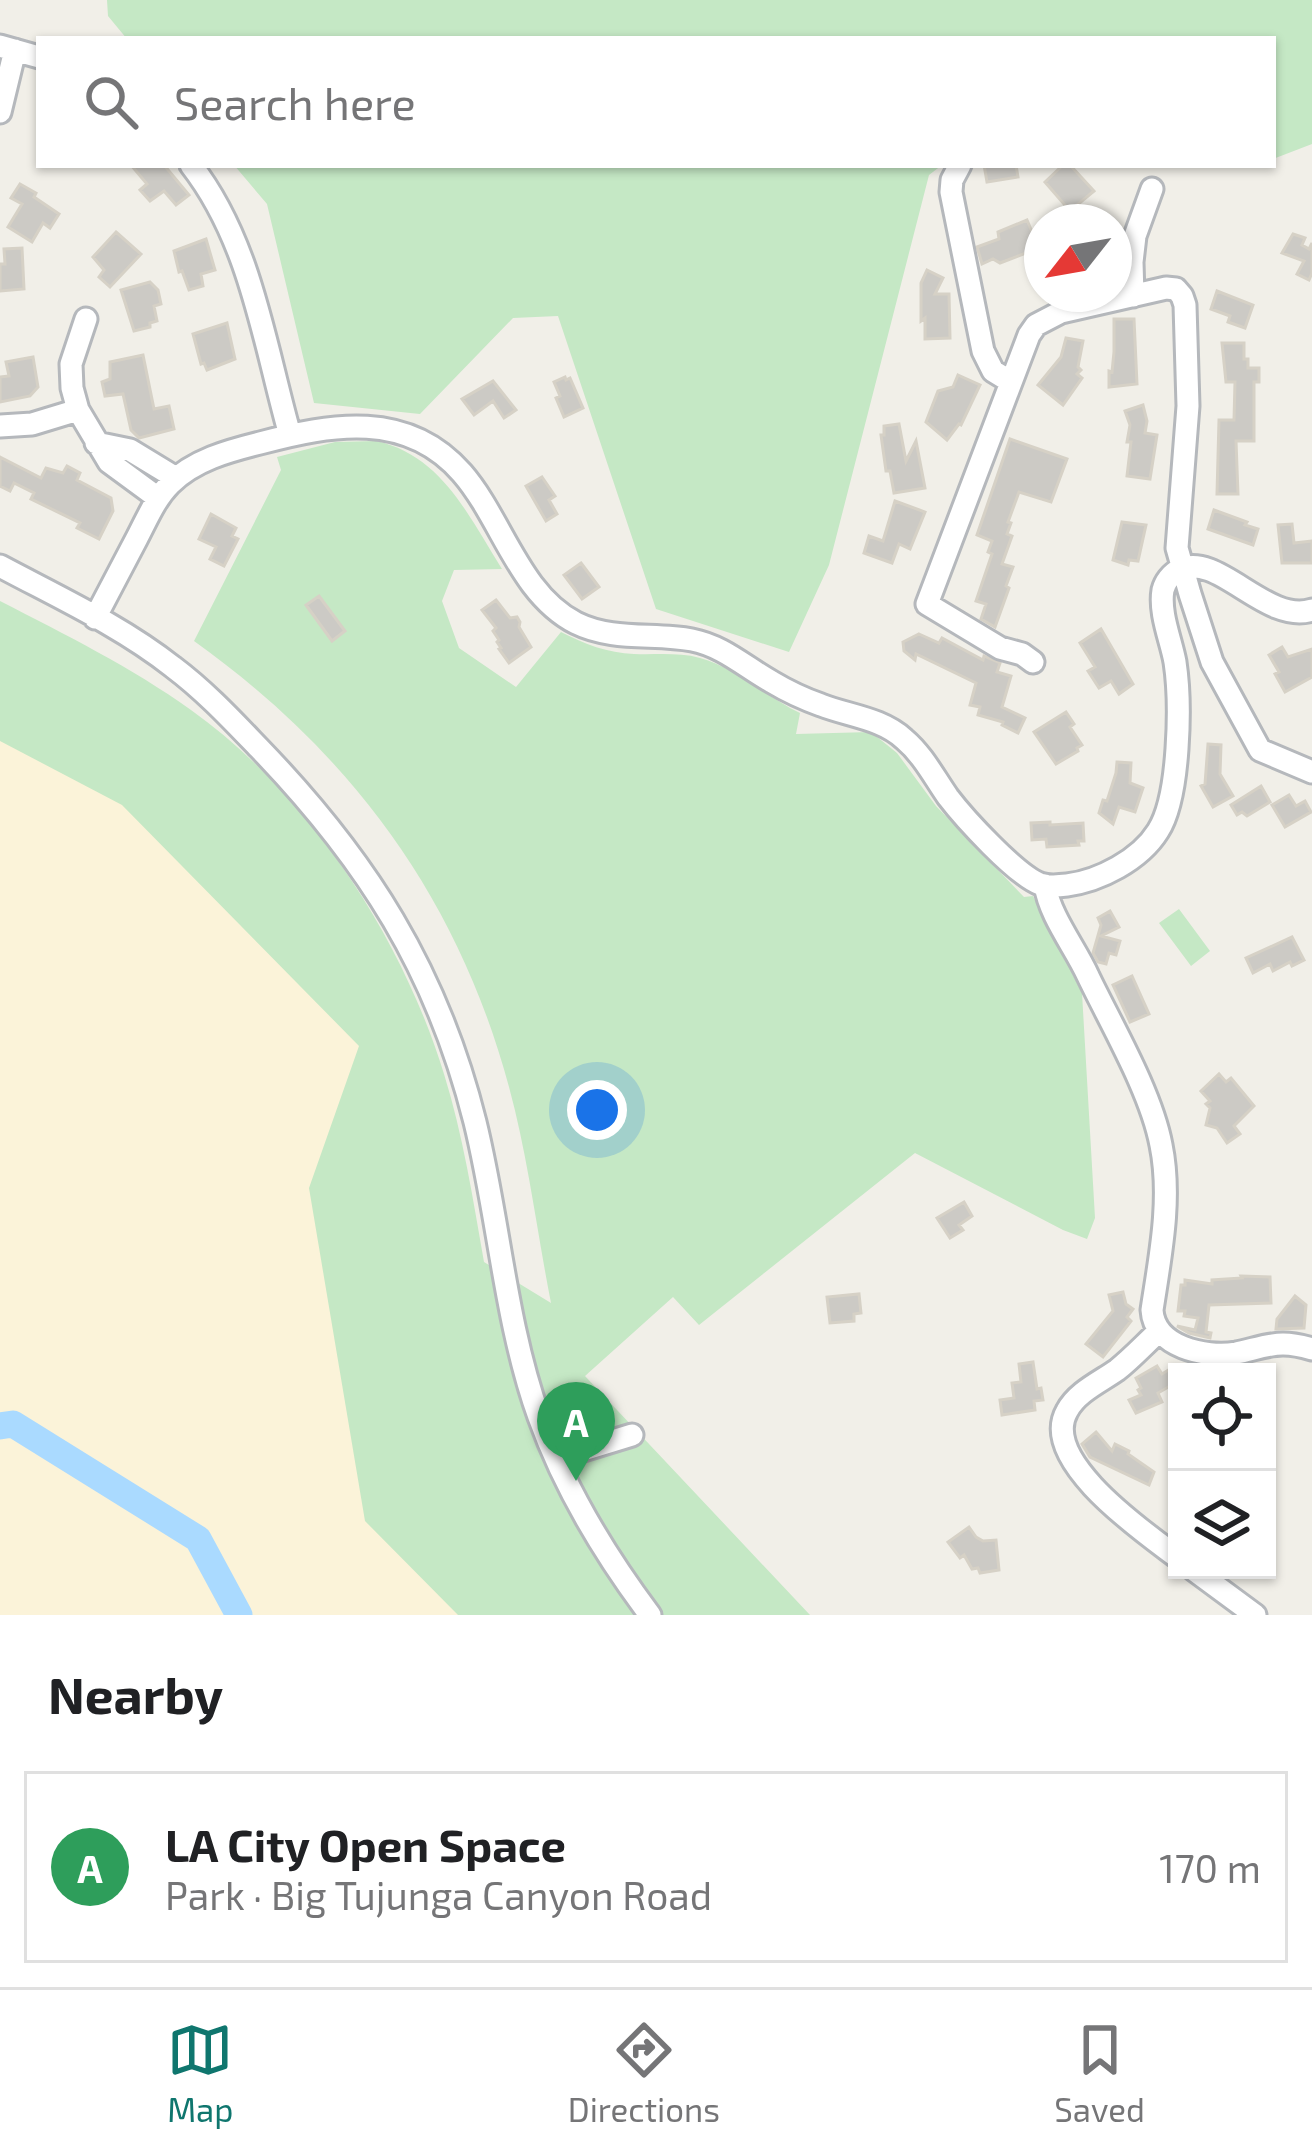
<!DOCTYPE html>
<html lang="en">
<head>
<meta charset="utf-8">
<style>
	:root { --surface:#fff; --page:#f2f2f2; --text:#202124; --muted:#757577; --line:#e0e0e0; --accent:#0f766e }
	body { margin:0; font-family:"Exo 2",sans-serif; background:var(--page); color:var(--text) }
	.controls { position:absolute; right:36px; bottom:36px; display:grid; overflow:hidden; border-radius:0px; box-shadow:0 3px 9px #0004 }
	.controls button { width:108px; height:108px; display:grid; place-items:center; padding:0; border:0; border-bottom:3px solid var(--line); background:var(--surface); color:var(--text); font:60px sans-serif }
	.compass { position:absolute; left:1024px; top:204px; width:108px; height:108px; border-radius:50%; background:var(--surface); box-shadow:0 3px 9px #0004; rotate:239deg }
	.you { position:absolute; left:597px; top:1110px; width:42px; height:42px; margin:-30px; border:9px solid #fff; border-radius:50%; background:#1a73e8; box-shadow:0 0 0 18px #1a73e833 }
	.badge { display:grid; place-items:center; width:78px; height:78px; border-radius:50%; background:var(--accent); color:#fff; font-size:39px; font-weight:700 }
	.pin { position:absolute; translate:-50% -99px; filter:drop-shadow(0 3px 6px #0008) }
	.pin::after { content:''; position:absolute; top:63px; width:42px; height:36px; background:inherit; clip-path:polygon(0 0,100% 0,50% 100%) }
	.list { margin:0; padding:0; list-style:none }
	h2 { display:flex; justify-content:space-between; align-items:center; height:156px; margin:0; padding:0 48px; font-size:51px }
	h2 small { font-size:39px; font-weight:400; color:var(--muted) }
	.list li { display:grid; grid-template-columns:78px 1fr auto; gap:36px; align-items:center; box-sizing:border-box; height:192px; margin:0 24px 24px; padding:0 24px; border:3px solid var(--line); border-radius:0px }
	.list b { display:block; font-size:45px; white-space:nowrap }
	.list p { margin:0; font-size:39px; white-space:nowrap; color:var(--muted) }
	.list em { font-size:39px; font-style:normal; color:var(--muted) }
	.icon { flex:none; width:66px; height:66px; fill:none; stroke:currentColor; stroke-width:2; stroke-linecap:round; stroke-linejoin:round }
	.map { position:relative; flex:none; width:1312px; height:1615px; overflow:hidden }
	.search { position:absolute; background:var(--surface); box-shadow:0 3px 9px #0004; left:36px; right:36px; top:36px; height:132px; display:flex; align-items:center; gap:30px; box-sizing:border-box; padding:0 42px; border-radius:0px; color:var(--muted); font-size:45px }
	.sheet { height:372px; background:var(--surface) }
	nav { display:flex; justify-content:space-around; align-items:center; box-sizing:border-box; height:168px; border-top:3px solid var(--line); background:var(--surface); font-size:33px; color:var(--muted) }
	nav a { display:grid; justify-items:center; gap:6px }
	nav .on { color:var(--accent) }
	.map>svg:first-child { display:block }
	.green { fill:#c5e8c5 }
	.sand { fill:#fbf3d9 }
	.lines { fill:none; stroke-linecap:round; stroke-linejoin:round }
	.river { stroke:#aadaff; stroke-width:27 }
	.building { fill:#cccac5; stroke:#d6d1c6; stroke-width:3 }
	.minor-casing { stroke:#b5b8bc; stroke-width:27 }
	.minor { stroke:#fff; stroke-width:21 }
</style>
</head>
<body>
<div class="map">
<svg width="1312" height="1615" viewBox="0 0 1312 1615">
	<rect width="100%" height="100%" fill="#f1efe8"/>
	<!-- green -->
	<path class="green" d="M107,0H1312V144L1273,159V39H127L108,16Z
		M234,165H942L929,175L829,565L789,652L656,609L558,316L513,318L420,414L314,403L267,204Z
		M376,441C442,455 469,517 502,569L454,570L442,601L459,648L516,687L561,632C584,644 608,653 634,654C656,655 678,652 700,658C734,667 767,697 800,713L796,734L871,732L897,753L936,806L1024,897L1033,896L1082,993L1095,1218L1087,1239L1063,1230L915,1153L699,1325L673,1297L585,1376L810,1615H0V601C66,635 131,667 191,710C309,794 402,937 444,1074C463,1135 473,1199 484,1262L551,1303C537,1232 528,1157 509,1087C458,898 352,754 194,641L281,470L277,457L335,442Z
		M1179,909L1210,951L1191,966L1159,923Z"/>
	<!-- sand -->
	<path class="sand" d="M0,741L122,805L359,1046L309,1188L365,1521L458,1615H0Z"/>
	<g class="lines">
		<!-- river -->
		<path class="river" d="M0,1426L13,1424L198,1539L239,1615"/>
	</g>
	<!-- building -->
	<path class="building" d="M131,165H164L189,195L176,205L164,191L150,201L140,190L147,184Z
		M984,165H1016L1018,177L987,182Z
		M1063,165H1070L1094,191L1070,211L1045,182Z
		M20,184L36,193L34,197L59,214L50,228L43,223L32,242L8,227L22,204L11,198Z
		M1027,220L1039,248L1000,263L993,259L982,264L977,247L999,239L998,232Z
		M116,232L141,254L110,287L99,277L104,270L93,257Z
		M1293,234L1305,238L1302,245L1309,249L1312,243V273L1309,280L1297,274L1304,261L1282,253Z
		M206,239L215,270L201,274L203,286L189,290L182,271L179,272L174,251Z
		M22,248L24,289L0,291V264H5L4,249Z
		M927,270L943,278L935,294H949L950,338L925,339V318L921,321V283Z
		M150,282L158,290L161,304L154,306L157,321L150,323V327L134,331L121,290Z
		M1217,291L1253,305L1245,328L1228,322L1230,316L1211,309Z
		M1114,319H1134L1137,384L1109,387V371L1112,372L1114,352Z
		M227,323L235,359L207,370L204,363L201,364L193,334Z
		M1066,338L1083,341L1078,367L1081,370L1077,374L1082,378L1063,405L1038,385L1061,357Z
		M1222,343H1244V359H1248V368H1259V382H1254V441H1236L1238,494H1217L1219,420H1234L1235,382H1226Z
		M143,355L154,409L169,406L174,429L139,438L131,430L123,394L105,396L102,382L110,379V362Z
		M33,357L38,387L30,396L0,402V377L9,376L6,362Z
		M958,375L980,385L961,425L959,424L947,440L926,422L938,391L953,387Z
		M565,377L566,380L570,378L583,408L564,417L556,398L560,396L554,382Z
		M493,381L516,410L504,418L493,401L474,415L462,399Z
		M1143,405L1147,421L1145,433L1157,435L1150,479L1127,476L1131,442H1127L1130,425L1125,411Z
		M899,424L906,461L916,441L925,488L894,493L890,471H886L881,435H884V426Z
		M1010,439L1067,459L1051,502L1019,492L1008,522L1011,523L1007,534L1012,536L1002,564L1013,567L1006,586L1009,588L995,627L981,619L986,604L976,601L992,554L988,552L992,541L977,535Z
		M0,457L41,478L46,468L63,473L67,466L80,473L77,480L111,498L113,511L99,539L77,528L80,523L31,499L34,493L14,483L10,491L0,486Z
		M542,477L555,496L549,500L557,514L546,521L526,486Z
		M895,501L925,512L910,549L899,544L892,563L864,553L869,536L883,541Z
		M1214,510L1247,522L1245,525L1258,529L1253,545L1208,529Z
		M211,514L236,528L232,536L238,539L224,566L210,559L216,547L199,539Z
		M1122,522L1146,525L1138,561L1129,560L1128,565L1113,560Z
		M1292,524L1294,543L1312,541V563H1282L1278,525Z
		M581,563L599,587L582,599L564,575Z
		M319,596L345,631L332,641L306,605Z
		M496,600L510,618L517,617L520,622L519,627L531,647L509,663L499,649L501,648L497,642L499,640L493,631L496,628L482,610Z
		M1101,629L1133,684L1119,694L1111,681L1099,688L1088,671L1095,667L1080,643Z
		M919,634L939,643L942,638L983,660L984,656L1000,663L997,672L1011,676L1002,707L1025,718L1018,733L1002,725L1003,722L978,715L980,707L970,705L976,683L916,654L915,660L904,651L903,642Z
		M1282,647L1288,657L1312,649V677L1285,692L1275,674L1279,672L1269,655Z
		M1066,712L1074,724L1070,727L1082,745L1077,748L1078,751L1056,764L1034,732Z
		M1208,744L1221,745L1220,774L1233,796L1213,807L1201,786L1205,784Z
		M1117,762L1131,763L1130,783L1143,788L1135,812L1119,807L1113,824L1099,813L1103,800L1107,801L1116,773Z
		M1261,786L1270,802L1247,816L1242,812L1237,815L1231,805Z
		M1289,795L1296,806L1305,801L1311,812L1285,827L1272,805Z
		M1050,822V825L1083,823L1084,841H1078L1079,845L1047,847L1046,839L1032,840L1031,823Z
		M1110,911L1119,927L1101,936L1120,941L1116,955L1109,953L1106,964L1098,962L1093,953L1101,925L1098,918Z
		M1292,937L1304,960L1292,966L1290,962L1273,971L1270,964L1253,973L1246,958Z
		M1132,976L1149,1014L1130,1022L1113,985Z
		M1219,1074L1226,1082L1231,1078L1254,1106L1234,1126L1240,1134L1227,1143L1217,1128L1206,1125L1210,1108L1206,1104L1210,1101L1201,1091Z
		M964,1202L972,1216L959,1225L963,1230L950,1238L937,1218Z
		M1241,1276L1270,1277L1271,1303L1209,1305L1206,1332L1211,1333L1210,1338L1189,1333L1177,1326L1195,1330L1198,1318L1184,1316L1185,1311H1178L1181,1285H1185V1280L1212,1284V1280L1242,1278Z
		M1123,1292L1126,1304L1133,1309L1127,1317L1131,1321L1103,1357L1086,1344L1113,1311L1109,1295Z
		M859,1294L861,1313L854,1314V1321L830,1323L827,1297Z
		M1295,1296L1306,1305L1304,1328L1276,1329L1277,1319Z
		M1033,1362L1037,1389L1041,1388L1043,1400L1034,1401L1035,1410L1002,1415L1000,1400L1014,1398L1012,1383L1021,1382L1019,1364Z
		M1157,1366L1162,1374L1170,1369L1177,1382L1158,1393L1162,1402L1136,1413L1129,1400L1141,1395L1138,1390L1141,1388L1136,1378Z
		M1096,1432L1112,1451L1115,1444L1129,1451L1128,1454L1154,1472L1149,1485L1090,1457L1082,1444Z
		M969,1527L976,1537L983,1541L996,1540L999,1570L980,1573L978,1568L972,1569L964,1555L960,1558L948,1542Z"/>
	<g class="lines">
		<defs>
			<path id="minor" d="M0,46L39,57
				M0,112L15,50
				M191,165C251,242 264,343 290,435
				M960,165L952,180L951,192L983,351L993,371L1011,382
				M1133,296L1132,262L1135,236L1152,189
				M86,319L71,364L72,388L78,410L109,462L158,498
				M0,426L32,424L78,410
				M96,443L130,450L176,478
				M0,566C58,597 121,626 173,667C205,691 232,720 259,748C367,860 437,970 475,1122C499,1219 505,1322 539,1417C564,1487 605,1555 650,1615
				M95,618C109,591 123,565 137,538C147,519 155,499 170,484C194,460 228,451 260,443C331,424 407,410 462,473C502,519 519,594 576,623C612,641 654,633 692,640C723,646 745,667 772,682C787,691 804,699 821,705C849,716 881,718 904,739C923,755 934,777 948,797C964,818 1016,875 1040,884C1048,887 1058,886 1067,885C1099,881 1140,860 1158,831C1180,797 1181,702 1175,662C1171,640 1159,613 1163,590C1165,582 1171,574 1179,570C1217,550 1266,625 1312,610
				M1033,662L1022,654L1000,648L927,604L1029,335L1036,325L1061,312L1166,288L1176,289L1182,296L1185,305L1188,406L1177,548L1190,594L1212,662L1260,750L1312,772
				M1045,885C1050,917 1075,947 1088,976C1112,1026 1151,1092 1161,1145C1172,1199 1160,1257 1152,1310C1154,1347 1205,1358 1236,1353C1252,1350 1267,1344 1283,1344C1293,1344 1302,1346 1312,1349
				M1158,1332C1144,1345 1131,1359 1117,1370C1100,1382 1077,1392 1067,1411C1039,1460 1144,1532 1177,1557
				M557,1458L632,1435
				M1194,1570L1255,1615"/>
		</defs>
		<!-- minor casing -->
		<use href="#minor" class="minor-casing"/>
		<!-- minor -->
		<use href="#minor" class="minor"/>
	</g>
</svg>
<div class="controls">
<button><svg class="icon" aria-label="locate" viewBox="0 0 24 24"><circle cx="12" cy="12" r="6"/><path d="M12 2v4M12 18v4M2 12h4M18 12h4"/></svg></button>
<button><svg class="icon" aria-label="layers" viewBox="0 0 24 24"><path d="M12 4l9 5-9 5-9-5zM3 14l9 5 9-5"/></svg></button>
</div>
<svg class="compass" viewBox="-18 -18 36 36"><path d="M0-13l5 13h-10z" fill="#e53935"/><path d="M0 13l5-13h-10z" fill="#757577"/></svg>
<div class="you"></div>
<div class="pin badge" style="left:576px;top:1481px;background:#2e9e5b">A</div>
<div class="search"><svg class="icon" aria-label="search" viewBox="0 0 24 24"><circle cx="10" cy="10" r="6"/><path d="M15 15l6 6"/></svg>Search here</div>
</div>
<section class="sheet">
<h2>Nearby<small></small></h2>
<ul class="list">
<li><span class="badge" style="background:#2e9e5b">A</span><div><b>LA City Open Space</b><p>Park · Big Tujunga Canyon Road</p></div><em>170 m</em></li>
</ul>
</section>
<nav>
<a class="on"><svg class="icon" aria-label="map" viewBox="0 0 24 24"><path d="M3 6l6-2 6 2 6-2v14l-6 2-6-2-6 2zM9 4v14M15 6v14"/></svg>Map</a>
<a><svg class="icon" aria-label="directions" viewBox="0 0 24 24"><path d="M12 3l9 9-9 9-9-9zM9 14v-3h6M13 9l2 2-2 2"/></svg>Directions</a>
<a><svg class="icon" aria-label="saved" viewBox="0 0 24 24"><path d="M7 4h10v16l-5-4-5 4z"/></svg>Saved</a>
</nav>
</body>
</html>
